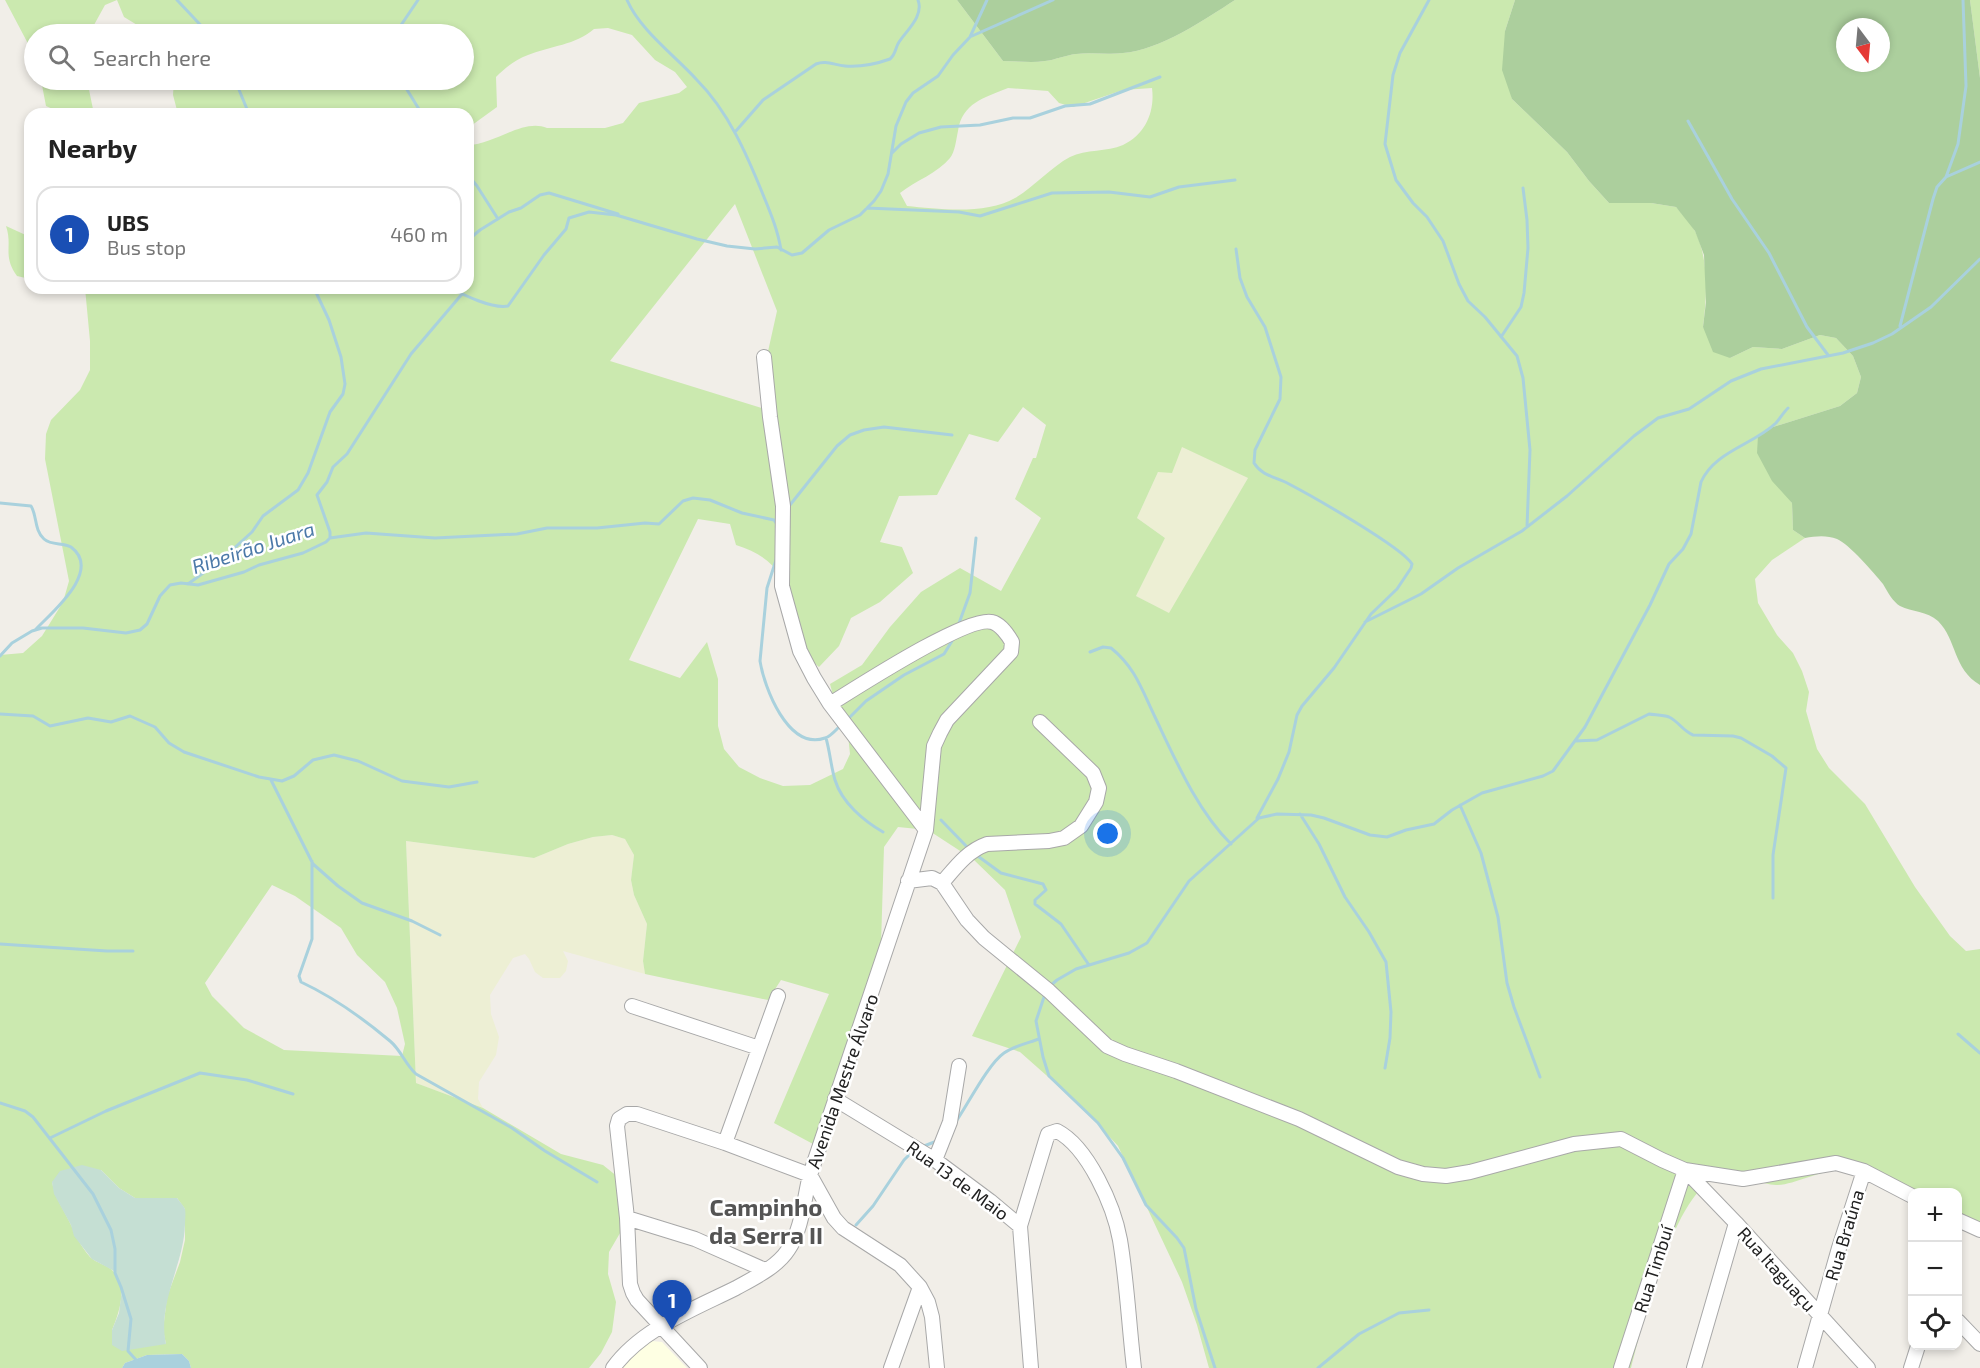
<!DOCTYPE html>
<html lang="en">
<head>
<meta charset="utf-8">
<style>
	:root { --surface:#fff; --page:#f6f6f6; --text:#222; --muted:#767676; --line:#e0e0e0; --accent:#b45309 }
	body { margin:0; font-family:"Exo 2",sans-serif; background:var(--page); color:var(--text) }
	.controls { position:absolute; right:18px; bottom:18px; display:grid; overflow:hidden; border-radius:12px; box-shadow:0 3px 9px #0003 }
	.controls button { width:54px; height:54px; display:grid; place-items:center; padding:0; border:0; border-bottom:2px solid var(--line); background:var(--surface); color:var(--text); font:30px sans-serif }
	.compass { position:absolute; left:1836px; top:18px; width:54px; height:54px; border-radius:50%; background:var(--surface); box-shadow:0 3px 9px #0003; rotate:164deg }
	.you { position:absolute; left:1108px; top:834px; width:21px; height:21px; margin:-15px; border:4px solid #fff; border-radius:50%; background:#1a73e8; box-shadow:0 0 0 9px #1a73e833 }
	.badge { display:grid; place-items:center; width:39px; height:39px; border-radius:50%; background:var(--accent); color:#fff; font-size:20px; font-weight:700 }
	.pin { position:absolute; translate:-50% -50px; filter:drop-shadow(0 2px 3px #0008) }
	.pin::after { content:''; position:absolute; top:32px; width:21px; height:18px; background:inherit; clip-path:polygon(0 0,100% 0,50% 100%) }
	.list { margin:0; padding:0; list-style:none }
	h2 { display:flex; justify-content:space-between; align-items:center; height:78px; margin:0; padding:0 24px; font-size:26px }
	h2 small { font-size:20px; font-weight:400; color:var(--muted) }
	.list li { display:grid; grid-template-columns:39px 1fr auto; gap:18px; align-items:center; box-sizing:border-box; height:96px; margin:0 12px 12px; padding:0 12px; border:2px solid var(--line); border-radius:18px }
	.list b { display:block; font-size:22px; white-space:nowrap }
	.list p { margin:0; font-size:20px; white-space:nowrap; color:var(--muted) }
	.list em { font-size:20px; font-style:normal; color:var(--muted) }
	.icon { flex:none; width:33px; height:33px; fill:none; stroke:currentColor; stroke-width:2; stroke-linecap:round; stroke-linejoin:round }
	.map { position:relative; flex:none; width:1980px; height:1368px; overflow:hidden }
	.search { position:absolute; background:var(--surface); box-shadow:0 3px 9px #0003; left:24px; top:24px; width:450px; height:66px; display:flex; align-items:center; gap:15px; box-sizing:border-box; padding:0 21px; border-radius:33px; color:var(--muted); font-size:22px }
	.panel { position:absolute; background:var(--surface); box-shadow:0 3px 9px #0003; left:24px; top:108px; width:450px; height:186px; border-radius:18px }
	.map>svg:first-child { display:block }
	.education { fill:#feffe3 }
	.farmland { fill:#edefd4 }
	.grass { fill:#cbe9af; fill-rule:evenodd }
	.forest { fill:#accf9d; fill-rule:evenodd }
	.wetland { fill:#c5dfd3 }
	.water { fill:#a9d1dd }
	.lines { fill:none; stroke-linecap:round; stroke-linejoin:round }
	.stream { stroke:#a9d1dd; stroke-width:3 }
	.minor-casing { stroke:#a8a8a8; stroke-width:16 }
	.minor { stroke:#fff; stroke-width:14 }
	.labels { text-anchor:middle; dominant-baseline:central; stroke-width:5; stroke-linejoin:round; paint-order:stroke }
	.street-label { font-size:18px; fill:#212121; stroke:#fff }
	.water-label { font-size:20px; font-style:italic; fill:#4b79a8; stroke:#fff }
	.district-label { font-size:24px; font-weight:bold; fill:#545454; stroke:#fff }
</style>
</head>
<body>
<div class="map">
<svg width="1980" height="1368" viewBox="0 0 1980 1368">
	<rect width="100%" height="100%" fill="#f1eee8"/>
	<!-- education -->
	<path class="education" d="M652,1341L662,1342L687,1368H622L624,1364L644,1344Z"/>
	<!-- farmland -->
	<path class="farmland" d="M1182,446L1248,478L1170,614L1136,596L1165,538L1137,518L1158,472Z
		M612,835L625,839L634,855L631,880L634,895L647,924L643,961L645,974L563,951L568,961L566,971L560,978H543L535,972L529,959L525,954L513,958L490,995L491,1014L499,1037L496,1055L479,1082L478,1099L483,1108L416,1083L406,841L534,858L568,844L593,837Z"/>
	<!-- grass -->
	<path class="grass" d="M5,0H957L1003,61C1017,61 1032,63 1045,61C1055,60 1066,55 1076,54C1092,52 1107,55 1123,53C1160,50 1204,20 1235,0H1515L1505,31L1512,99L1567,152L1589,181L1609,203H1651L1676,207C1683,215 1692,224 1696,233C1709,262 1707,296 1703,327L1730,358L1753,347L1782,349L1820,335L1836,338L1853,356L1861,377L1857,393L1840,406L1773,427L1787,496L1792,503L1793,530L1805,538L1772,560L1755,579L1758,603L1777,635L1793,653L1802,671L1809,692L1806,711L1817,749L1829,768L1865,804L1915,887L1950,936L1966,951L1980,949V1232L1958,1223V1192C1941,1192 1913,1196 1898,1192C1879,1188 1862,1174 1843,1171C1823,1168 1795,1185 1776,1185C1759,1184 1735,1171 1718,1177C1674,1191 1642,1326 1631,1368H1209L1197,1325L1182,1282L1118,1146L1081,1106L1020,1052L972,1036L1021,937L1005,890L974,860L928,830L898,827L884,847L881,944L858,1050L813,1144L774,1123L829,994L781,980L768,1000L645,974L643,961L647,924L634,895L631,880L634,855L625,839L612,835L593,837L568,844L534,858L406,841L416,1083L483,1108L561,1154L603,1165L618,1177L623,1228L609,1252L608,1274L616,1302L612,1332L601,1353L589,1368H191L189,1361L182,1354L147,1355L125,1363L122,1368H0V655L23,653L42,636L63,602L69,581L45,459L46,434L51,420L80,390L90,370V341L85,288H468V145C494,145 523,118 547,128H605L623,123L639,103L679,93L687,87L675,72L655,60L632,35L608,28L594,29C576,45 550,46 528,55C515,60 506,67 496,77L497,107L468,128V114H178L173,95L174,80H464V34H152L124,17L117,0L105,5L89,34H34V55ZM1008,88L1048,91L1059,103L1073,107L1123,90L1152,88C1155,111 1146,134 1123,145C1107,152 1086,149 1070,157C1051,167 1034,187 1015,198C987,215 938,209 907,206L900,193C915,181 938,173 950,158C955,152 956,140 958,131C962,103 984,98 1008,88ZM735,204L777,311L765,365L771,411L610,361ZM1023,407L1046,425L1036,458H1033L1015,499L1041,518L1001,591L960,568L921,592L890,627L862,665L830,684L839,717L848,735L850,754L843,769L810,785L783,786L760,778L739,767L724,749L718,726V679L707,642L680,678L629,660L698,519L730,524L736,545C756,551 770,560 782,577L805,648L812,661L819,667L839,646L851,618L880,602L913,573L902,547L880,542L899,496L937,495L969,434L998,442ZM1182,447L1248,478L1169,613L1136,596L1165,538L1137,518L1158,472L1172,473ZM272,885L295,896L341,928L357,955L385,982L397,1008L405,1044L402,1056L284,1050L244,1028L212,996L205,983ZM101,1170L119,1188L135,1198H177L185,1209V1240L180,1262L167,1297L163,1330L166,1344L112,1330C119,1313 128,1288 114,1272C108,1265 96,1263 90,1257C80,1245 77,1238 71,1225C64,1210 55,1198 52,1182Z
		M1970,0H1980V78Z
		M41,80H87L94,114H64L46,106Z
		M6,226L30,237V279L17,276C2,255 13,247 6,226Z"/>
	<!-- forest -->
	<path class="forest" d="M957,0H1235C1204,20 1160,50 1123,53C1107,55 1092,52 1076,54C1066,55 1055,60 1045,61C1032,63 1017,61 1003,61Z
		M1515,0H1970L1980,78V685C1953,669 1957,640 1938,621C1927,611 1912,612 1900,606C1893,602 1887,591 1883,584C1874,573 1849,544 1837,539C1827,535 1816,536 1805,538L1793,530L1792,503L1772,481L1757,453L1758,436L1773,427L1840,406L1857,393L1861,377L1853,356L1836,338L1820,335L1782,349L1753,347L1730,358L1713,352L1703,327L1706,302L1704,255L1695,231L1676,207L1651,203H1609L1589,181L1567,152L1512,99L1502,70L1505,31ZM1845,27H1881V63H1845Z"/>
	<!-- wetland -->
	<path class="wetland" d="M82,1165L101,1170L119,1188L135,1198H177C179,1201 184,1206 185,1209C186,1213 185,1220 185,1224C184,1265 157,1302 166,1344L122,1351L112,1345V1330L119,1313L122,1289L114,1271L92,1259L74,1236L71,1225L54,1194L52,1182L60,1171Z"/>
	<!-- water -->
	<path class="water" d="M182,1354L189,1361L191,1368H122L125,1363L147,1355Z"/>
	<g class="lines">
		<!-- stream -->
		<path class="stream" d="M177,0L209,34
			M627,0C640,30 674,55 696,79C729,112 747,155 764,197C771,214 778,231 781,250
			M1429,0L1400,53L1393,75L1385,144L1396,180L1413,203L1427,217L1443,241L1459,284L1468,301L1485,317L1517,356L1523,378L1530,450L1527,527
			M395,34L418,0
			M972,36L1053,0
			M235,80L249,114
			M401,80L422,114
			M1688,121L1732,199L1769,253L1807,327L1828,355
			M735,132L763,100L816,64C826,60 834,65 845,66C859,67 876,64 890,59C896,54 895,48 899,42C907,30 924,16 918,0
			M892,153L901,144L919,133L941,127L980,125L1013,118H1030L1065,106L1090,104L1160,77
			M468,175L477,186L498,219
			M1946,177L1980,162
			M867,208L959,212L980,216L1052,193L1109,192L1150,197L1179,187L1235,180
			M468,240L480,230L509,212L521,208L540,195L549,193L618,214
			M1236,249L1240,278L1247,297L1265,327L1281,377L1280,399L1255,450L1254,463C1262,476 1276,477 1289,484C1310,495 1402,547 1412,564L1411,568L1397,589L1371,614L1334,668L1302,706L1297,715L1289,752L1278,779L1257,818
			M450,288C464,295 492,309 508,306L544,255L566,229L569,218L589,212L616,215L697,239L727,246L755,249L777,247L792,255L802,253L829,230L860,215L874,201L881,191L888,174L896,126L906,102L913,93L938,76L953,55L970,37L987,0
			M1900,326L1933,199L1937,187L1946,177L1958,144L1966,86L1963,0
			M1501,337L1521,307L1524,293L1528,248L1527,220L1523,188
			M0,503L31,506C37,515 34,530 44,539C52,546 63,542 71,547C103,571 51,613 35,630
			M790,505L837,446L850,435L864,430L884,427L952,435
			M330,538L366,533L435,538L517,534L547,528H597L645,523L659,524L683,501L693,498L710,500L742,513L774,520L777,524
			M330,538V532L317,495L327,482L333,467L347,454L411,354L462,294
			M776,560L767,588L760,661C764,687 788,751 825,738C830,737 835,731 839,727
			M188,584L221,560L252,532L263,516L298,490L308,473L330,412L343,394L345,384L341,357L329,320L314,288
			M1365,622L1421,594L1458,568L1522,531L1567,496L1634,436L1658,418L1689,409L1731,381L1761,369L1843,353L1873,343L1892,334L1931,307L1980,259
			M958,626L970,593L976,538
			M1090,652L1103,647L1111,648C1135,667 1142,690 1155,717C1176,761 1197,810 1231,844
			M0,656L12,643L32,631L42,628H83L126,633L140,630L147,624L160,596L170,585L181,583L198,585L244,572L259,565L303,553L326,542L330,538
			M0,714L33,716L50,726L88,718L111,722L130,716L155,727L169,743L184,752L259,777L282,781L294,776L313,760L334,755L358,761L402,781L449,787L477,782
			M848,719L866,701L904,675L944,654L952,641
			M826,738C830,752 831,767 835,780C842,803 864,821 883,832
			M1575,741L1597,740L1649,714C1655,715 1663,715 1669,717C1678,721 1683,731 1693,735L1733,736L1741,738L1772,756L1786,768L1773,855V898
			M271,780L313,864L338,886L362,903L412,921L440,935
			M1460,805L1481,853L1498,917L1507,983L1514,1007L1540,1077
			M1300,814L1319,844L1345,897L1369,932L1386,962L1391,1012L1390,1038L1385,1068
			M941,820L970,850
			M975,854L1001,873L1043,884L1046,890L1035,900V904L1061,924L1089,965
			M312,861V939L299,976L301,982C331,996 365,1020 390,1041C401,1050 405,1064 416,1074L512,1128L545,1151L597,1182
			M0,944L107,951H133
			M1050,986L1057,980L1076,969L1129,953L1147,943L1189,881L1259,818L1277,814L1311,815L1324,818L1370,835L1387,837L1406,830L1434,824L1452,810L1482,793L1543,776L1553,771L1585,727L1650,605L1669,564L1683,549L1691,534L1701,482C1715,451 1753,445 1776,423C1780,418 1784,412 1788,408
			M1045,994L1036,1021L1043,1057L1049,1076L1098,1123L1123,1158L1146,1205L1177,1238L1184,1248L1196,1309L1215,1368
			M1958,1034L1980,1053
			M0,1103L25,1111L33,1117L93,1194L111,1230L115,1249V1273L121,1287L131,1319L128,1351L137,1361
			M955,1123C967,1106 988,1064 1004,1053C1014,1046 1028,1043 1039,1039
			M50,1138L106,1111L200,1073L247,1080L293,1094
			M924,1146L937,1141
			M856,1225L873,1206L904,1160L910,1154
			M1318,1368L1359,1334L1399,1313L1429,1310"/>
		<defs>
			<path id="minor" d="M764,357L770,417L783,506L782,586L800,651L814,678L830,704L926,830
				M908,881L932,878L942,883L967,920L984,938L1049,991L1107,1046L1125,1054L1176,1071L1299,1119L1398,1167L1423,1174L1446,1176L1470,1172L1574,1144L1621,1139L1662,1160L1685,1170L1743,1179L1836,1163L1864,1171L1912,1196
				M942,883C955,868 967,851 987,844L1049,841L1064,838L1081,826L1096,802L1099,788L1093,773L1040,722
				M632,1006L759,1048
				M835,1099L935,1160L990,1201L1020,1226L1031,1368
				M725,1143L778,996
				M935,1160L950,1122L959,1066
				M1685,1170L1736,1223L1868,1368
				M627,1218L695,1239L765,1270
				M1958,1220L1980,1230
				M1020,1226L1046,1140L1048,1134L1057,1131C1088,1147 1114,1206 1120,1240C1127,1282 1129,1326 1134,1368
				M1958,1321L1980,1344
				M613,1368C641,1329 694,1309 736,1288C754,1278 777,1267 788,1250C802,1230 804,1199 810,1175L922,842L926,830L934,746L940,733L947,720L1011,652L1012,642C1008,635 1000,624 992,622C968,615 856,688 830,704
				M700,1368L637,1300L633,1293L630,1284L627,1218L617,1126L619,1119L627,1114H637L725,1143L810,1175L834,1218L843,1228L900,1265L920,1287L928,1302L932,1317L937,1368
				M891,1368L920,1287
				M1621,1368L1685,1170
				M1694,1368L1736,1223
				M1805,1368L1839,1248L1864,1171
				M1911,1368L1918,1346"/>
		</defs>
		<!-- minor casing -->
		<use href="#minor" class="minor-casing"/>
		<!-- minor -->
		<use href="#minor" class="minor"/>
	</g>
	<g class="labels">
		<!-- street labels -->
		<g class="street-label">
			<text transform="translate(842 1081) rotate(-71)">Avenida Mestre Álvaro</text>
			<text transform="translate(958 1180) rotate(36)">Rua 13 de Maio</text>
			<text transform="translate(1844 1235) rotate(-73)">Rua Braúna</text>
			<text transform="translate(1653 1269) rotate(-72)">Rua Timbuí</text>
			<text transform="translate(1777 1269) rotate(48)">Rua Itaguaçu</text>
		</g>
		<!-- water labels -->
		<g class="water-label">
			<text transform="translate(253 547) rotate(-18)">Ribeirão Juara</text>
		</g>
		<!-- district labels -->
		<g class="district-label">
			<text x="766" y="1206">Campinho<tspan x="766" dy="28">da Serra II</tspan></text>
		</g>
	</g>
</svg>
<div class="controls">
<button>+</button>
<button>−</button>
<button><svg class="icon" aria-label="locate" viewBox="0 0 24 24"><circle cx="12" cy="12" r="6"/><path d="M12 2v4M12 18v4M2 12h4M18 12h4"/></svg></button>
</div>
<svg class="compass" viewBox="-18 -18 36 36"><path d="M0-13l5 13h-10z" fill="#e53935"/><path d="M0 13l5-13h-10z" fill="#767676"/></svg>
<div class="you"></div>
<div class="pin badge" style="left:672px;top:1330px;background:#1a4fb4">1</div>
<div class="search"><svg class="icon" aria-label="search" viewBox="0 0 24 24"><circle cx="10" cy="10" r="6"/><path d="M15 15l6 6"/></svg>Search here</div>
<section class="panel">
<h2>Nearby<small></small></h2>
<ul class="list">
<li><span class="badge" style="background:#1a4fb4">1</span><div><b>UBS</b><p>Bus stop</p></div><em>460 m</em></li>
</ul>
</section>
</div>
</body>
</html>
